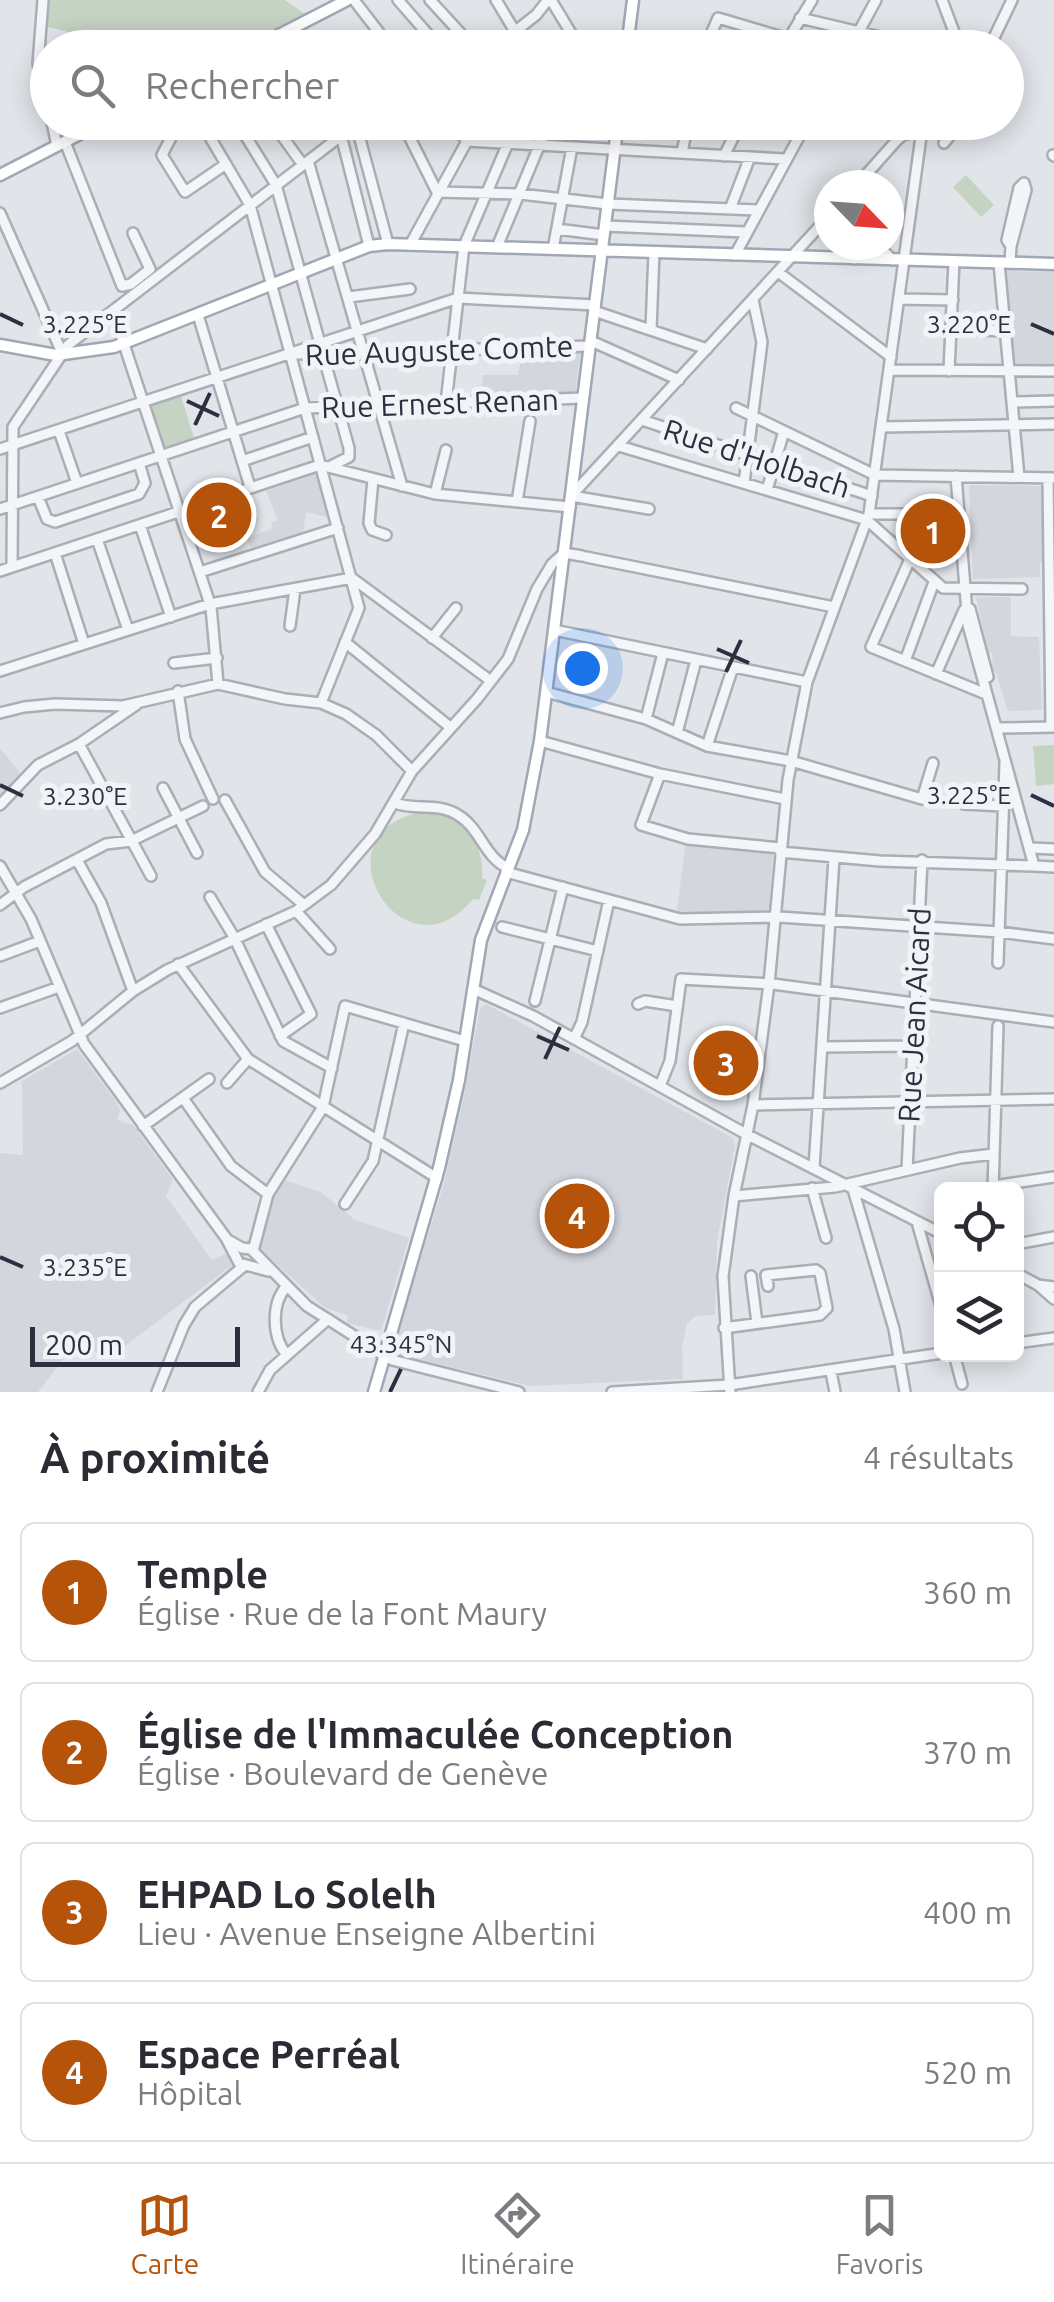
<!DOCTYPE html>
<html lang="fr">
<head>
<meta charset="utf-8">
<style>
	:root { --surface:#fff; --page:#f7f7f7; --text:#2b2b33; --muted:#7c7c81; --line:#e1e1e2; --accent:#b45309 }
	body { margin:0; font-family:Ubuntu,sans-serif; background:var(--page); color:var(--text) }
	.controls { position:absolute; right:30px; bottom:30px; display:grid; overflow:hidden; border-radius:15px; box-shadow:0 5px 25px #0003 }
	.controls button { width:90px; height:90px; display:grid; place-items:center; padding:0; border:0; border-bottom:2px solid var(--line); background:var(--surface); color:var(--text); font:50px sans-serif }
	.compass { position:absolute; left:814px; top:170px; width:90px; height:90px; border-radius:50%; background:var(--surface); box-shadow:0 5px 25px #0003; rotate:115deg }
	.scale { position:absolute; left:30px; bottom:25px; width:210px; box-sizing:border-box; padding-left:10px; border:5px solid #2a3040; border-top:0; font-size:28px; line-height:35px; white-space:nowrap; color:#2a3040; -webkit-text-stroke:8px #f1f3f7; paint-order:stroke }
	.you { position:absolute; left:582px; top:668px; width:35px; height:35px; margin:-25px; border:8px solid #fff; border-radius:50%; background:#1a73e8; box-shadow:0 0 0 15px #1a73e833 }
	.badge { display:grid; place-items:center; width:65px; height:65px; border-radius:50%; background:var(--accent); color:#fff; font-size:32px; font-weight:700 }
	.pin { position:absolute; translate:-50% -50%; border:5px solid #fff; box-shadow:0 2px 10px #0006 }
	.list { margin:0; padding:0; list-style:none }
	h2 { display:flex; justify-content:space-between; align-items:center; height:130px; margin:0; padding:0 40px; font-size:42px }
	h2 small { font-size:32px; font-weight:400; color:var(--muted) }
	.list li { display:grid; grid-template-columns:65px 1fr auto; gap:30px; align-items:center; box-sizing:border-box; height:140px; margin:0 20px 20px; padding:0 20px; border:2px solid var(--line); border-radius:15px }
	.list b { display:block; font-size:38px; white-space:nowrap }
	.list p { margin:0; font-size:32px; white-space:nowrap; color:var(--muted) }
	.list em { font-size:32px; font-style:normal; color:var(--muted) }
	.icon { flex:none; width:55px; height:55px; fill:none; stroke:currentColor; stroke-width:2; stroke-linecap:round; stroke-linejoin:round }
	.map { position:relative; flex:none; width:1054px; height:1392px; overflow:hidden }
	.search { position:absolute; background:var(--surface); box-shadow:0 5px 25px #0003; left:30px; right:30px; top:30px; height:110px; display:flex; align-items:center; gap:25px; box-sizing:border-box; padding:0 35px; border-radius:55px; color:var(--muted); font-size:38px }
	.sheet { height:770px; background:var(--surface) }
	nav { display:flex; justify-content:space-around; align-items:center; box-sizing:border-box; height:140px; border-top:2px solid var(--line); background:var(--surface); font-size:28px; color:var(--muted) }
	nav a { display:grid; justify-items:center; gap:5px }
	nav .on { color:var(--accent) }
	.map>svg:first-child { display:block }
	.built { fill:#d4d6de }
	.green { fill:#c5d3c3 }
	.lines { fill:none; stroke-linecap:round; stroke-linejoin:round }
	.minor-casing { stroke:#aaaeb6; stroke-width:14 }
	.major-casing { stroke:#a1a7b4; stroke-width:15 }
	.minor { stroke:#f4f5f8; stroke-width:9 }
	.major { stroke:#fff; stroke-width:10 }
	.ticks { fill:none; stroke:#2a3040; stroke-width:4 }
	.labels { text-anchor:middle; dominant-baseline:central; stroke-width:10; stroke-linejoin:round; paint-order:stroke }
	.street-label { font-size:30px; fill:#2a3040; stroke:#f1f3f7 }
	.ticks-label { font-size:25px; text-anchor:middle; fill:#2a3040; stroke:#f1f3f7; stroke-width:10; stroke-linejoin:round; paint-order:stroke }
</style>
</head>
<body>
<div class="map">
<svg width="1054" height="1392" viewBox="0 0 1054 1392">
	<rect width="100%" height="100%" fill="#e1e4e9"/>
	<!-- built -->
	<path class="built" d="M1007,271L1054,272V367L1013,365L1004,273Z
		M581,351L575,395L480,398L483,375H518L523,352Z
		M319,473L331,518L306,512L303,535L252,551L247,538L271,529L273,522L278,520L266,491Z
		M969,485L1041,486L1044,563H1040V577L973,579Z
		M976,597H1011V636L1039,637L1042,710L1008,711L996,672H993L992,653H988Z
		M0,748L22,775L0,796Z
		M686,843L769,848L773,854L769,908L765,912L676,915Z
		M486,1004L733,1138L735,1146L717,1241L715,1315L696,1316L687,1323L682,1346L683,1379L530,1386L392,1353L444,1183L464,1095L480,1008Z
		M77,1049L117,1103L120,1111L117,1119L134,1126L173,1180L166,1196L212,1260L226,1253L234,1264L109,1358L76,1343L38,1392H0V1153L23,1155L22,1081Z
		M285,1180L321,1192L355,1220L409,1238L381,1331L347,1323L348,1316L324,1307L260,1249L258,1245L273,1198Z"/>
	<!-- green -->
	<path class="green" d="M46,0H285L305,14L238,48L77,47L66,31L43,26Z
		M966,175L994,205L981,217L953,187Z
		M179,390L196,444L162,456L144,402Z
		M1054,745V784L1036,786L1033,746Z
		M422,812C460,813 485,839 482,878L487,880L479,900L473,899C402,985 312,832 422,812Z"/>
	<g class="lines">
		<defs>
			<path id="minor" d="M43,0L38,64L48,105
				M354,0L391,48
				M398,0L440,48
				M430,0L474,48
				M496,0L525,48
				M551,0L580,48
				M942,0L960,48
				M800,18L927,48
				M280,34L290,48
				M629,36L685,48
				M329,41L334,48
				M494,48L536,15L548,0
				M705,48L718,18L819,48
				M783,48L812,0
				M850,48L876,0
				M989,48L1012,0
				M52,122L57,146
				M173,122L176,128L162,155L185,192L226,164
				M201,122L250,205L359,608L321,703
				M237,122L276,185L349,448V457L329,467
				M272,122L303,165
				M402,122L437,192L520,194L608,204L757,210
				M451,122L467,141
				M714,122L738,127
				M859,122L907,134
				M356,124L388,244
				M341,135L369,246
				M467,141L785,159
				M65,142L122,286L131,284L150,269L133,233
				M944,143L961,122
				M682,153L688,122
				M1053,155L1054,156
				M724,156L741,122
				M308,161L402,486
				M857,185L897,140L919,122
				M730,209L750,157
				M0,213L63,355
				M605,226L745,232
				M557,229L604,235
				M410,245L467,141
				M840,245L854,259
				M877,245L893,260
				M497,247L549,122
				M553,249L572,147
				M735,255L807,122
				M999,263L1019,477
				M1010,263L1011,246L1007,240L1019,188L1024,183L1026,190L1011,246
				M778,272L891,357
				M349,297L410,289
				M899,299L953,300
				M113,311L211,607L218,684
				M594,311L707,349
				M198,315L250,487
				M952,329L1005,331
				M651,330L654,252
				M591,341L679,380
				M297,354L590,346
				M889,370L1054,371
				M949,371L954,261
				M1012,402L1054,401
				M446,403L464,246L508,143
				M736,408L875,475L1054,478
				M642,420L872,496
				M882,427L1054,424
				M59,431L77,483
				M619,446L867,520L943,588L1022,589
				M0,449L458,298L595,305
				M242,461L313,437
				M956,476L968,625L1034,866L1054,867
				M1048,478L1051,727
				M373,479L369,523L372,530L386,535
				M744,483L762,342L753,300
				M767,490L784,431
				M435,494L446,450
				M571,496L829,216
				M571,496L649,509
				M38,497L47,519L55,522L139,494L145,483L139,463
				M517,502L530,421
				M0,509L305,408L583,398
				M869,514H958
				M909,514L910,559L871,647L986,694
				M140,525L171,617
				M97,539L128,630
				M912,545L961,544
				M55,553L84,644
				M586,557L834,607
				M12,567L13,427L68,345L359,122
				M0,571L320,465L435,494L570,507
				M200,572L338,528
				M970,609L988,677
				M290,626L295,589
				M554,630L807,682
				M432,638L456,608
				M345,642L450,727
				M905,661L934,582
				M174,663L217,658
				M0,671L210,604L352,578L491,681
				M936,674L964,610
				M178,691L185,739L213,799
				M546,692L646,719L707,746L791,761L922,799L933,763
				M0,713L24,707L55,704L123,706L218,684L285,699L321,703L346,714L376,735L412,771
				M646,719L663,653
				M998,728L1054,727
				M677,733L696,660
				M540,741L660,774L785,799
				M79,744L151,876
				M707,746L733,667
				M660,774L641,825L688,839L781,848
				M163,788L197,853
				M225,800L265,872L303,904
				M395,803C416,811 438,802 458,815C481,829 484,857 508,868
				M964,804L1002,806
				M0,805L38,765L79,744L136,705
				M1030,848L1054,849
				M780,852L880,861L1034,866
				M77,860L101,903L133,991
				M0,866L31,919L84,1044L226,1238L239,1263L268,1271
				M506,872L680,919L779,917L999,932L1054,939
				M210,897L234,937L283,1041L332,1068
				M0,905L24,887L106,844L131,841L203,806
				M296,911L330,949
				M266,924L311,1014L280,1036
				M502,927L598,951
				M0,956L40,941
				M998,963L1005,763
				M178,964L248,1059L437,1178
				M473,989L533,1016L746,1134L942,1234
				M535,1001L563,887
				M638,1004L645,1001L677,1006
				M0,1008L59,987
				M574,1039L582,1022L609,900
				M823,1047L912,1046
				M0,1083L72,1041L133,991L167,970L296,911L331,885L375,834L412,771L477,699L508,659L537,589L552,564L564,553L582,556
				M227,1083L248,1059
				M660,1086L670,1061L681,979L773,984L1054,1022
				M183,1098L231,1166L268,1194
				M753,1105L1054,1099
				M143,1126L209,1079
				M814,1168L834,858
				M907,1170L922,860
				M993,1186L1054,1177
				M812,1188L826,1238
				M853,1189L894,1329L905,1392
				M993,1190L998,1026
				M734,1196L835,1187L960,1158L994,1154
				M345,1204L373,1161L404,1023
				M917,1222L942,1310
				M228,1240L242,1248L251,1249L307,1306L392,1360L519,1392
				M1016,1244L1054,1237
				M253,1251L268,1194L323,1107L345,1006L465,1041
				M1016,1273L1038,1285L1054,1299
				M751,1276L757,1323
				M1038,1285L1054,1287
				M286,1287C271,1304 272,1338 287,1355
				M724,1328L820,1315L827,1308L820,1273L816,1270L766,1275L768,1286
				M1016,1343L1054,1338
				M954,1354L962,1384
				M831,1372L835,1392
				M157,1392L184,1325L195,1307L245,1265
				M258,1392L270,1370L328,1319
				M612,1392L729,1385L942,1353
				M730,1392L723,1276L734,1196L753,1105L769,984L788,780L807,682L869,514L923,122"/>
			<path id="major" d="M254,48L347,0
				M627,48L633,0
				M0,175L103,122
				M0,345L56,355L114,347L369,246L388,244L1054,264
				M374,1392L439,1168L459,1080L481,940L523,830L540,741L618,122"/>
		</defs>
		<!-- minor casing -->
		<use href="#minor" class="minor-casing"/>
		<!-- major casing -->
		<use href="#major" class="major-casing"/>
		<!-- minor -->
		<use href="#minor" class="minor"/>
		<!-- major -->
		<use href="#major" class="major"/>
	</g>
	<!-- ticks -->
	<path class="ticks" d="M0,314L23,325M1031,324L1054,334M187,401L219,416M195,425L210,393M717,649L749,663M726,672L741,640M0,785L23,796M1031,795L1054,806M537,1036L569,1050M545,1059L560,1027M0,1257L23,1267M390,1392L401,1369"/>
	<g class="labels">
		<!-- street labels -->
		<g class="street-label">
			<text transform="translate(439 350) rotate(-2)">Rue Auguste Comte</text>
			<text transform="translate(440 403) rotate(-2)">Rue Ernest Renan</text>
			<text transform="translate(757 458) rotate(18)">Rue d'Holbach</text>
			<text transform="translate(914 1015) rotate(-87)">Rue Jean Aicard</text>
		</g>
	</g>
	<g class="ticks-label">
		<text x="969" y="333">3.220°E</text>
		<text x="85" y="333">3.225°E</text>
		<text x="969" y="804">3.225°E</text>
		<text x="85" y="805">3.230°E</text>
		<text x="85" y="1276">3.235°E</text>
		<text x="401" y="1353">43.345°N</text>
	</g>
</svg>
<div class="controls">
<button><svg class="icon" aria-label="locate" viewBox="0 0 24 24"><circle cx="12" cy="12" r="6"/><path d="M12 2v4M12 18v4M2 12h4M18 12h4"/></svg></button>
<button><svg class="icon" aria-label="layers" viewBox="0 0 24 24"><path d="M12 4l9 5-9 5-9-5zM3 14l9 5 9-5"/></svg></button>
</div>
<svg class="compass" viewBox="-18 -18 36 36"><path d="M0-13l5 13h-10z" fill="#e53935"/><path d="M0 13l5-13h-10z" fill="#7c7c81"/></svg>
<div class="scale">200 m</div>
<div class="you"></div>
<div class="pin badge" style="left:933px;top:531px">1</div>
<div class="pin badge" style="left:219px;top:515px">2</div>
<div class="pin badge" style="left:726px;top:1063px">3</div>
<div class="pin badge" style="left:577px;top:1216px">4</div>
<div class="search"><svg class="icon" aria-label="search" viewBox="0 0 24 24"><circle cx="10" cy="10" r="6"/><path d="M15 15l6 6"/></svg>Rechercher</div>
</div>
<section class="sheet">
<h2>À proximité<small>4 résultats</small></h2>
<ul class="list">
<li><span class="badge">1</span><div><b>Temple</b><p>Église · Rue de la Font Maury</p></div><em>360 m</em></li>
<li><span class="badge">2</span><div><b>Église de l'Immaculée Conception</b><p>Église · Boulevard de Genève</p></div><em>370 m</em></li>
<li><span class="badge">3</span><div><b>EHPAD Lo Solelh</b><p>Lieu · Avenue Enseigne Albertini</p></div><em>400 m</em></li>
<li><span class="badge">4</span><div><b>Espace Perréal</b><p>Hôpital</p></div><em>520 m</em></li>
</ul>
</section>
<nav>
<a class="on"><svg class="icon" aria-label="map" viewBox="0 0 24 24"><path d="M3 6l6-2 6 2 6-2v14l-6 2-6-2-6 2zM9 4v14M15 6v14"/></svg>Carte</a>
<a><svg class="icon" aria-label="directions" viewBox="0 0 24 24"><path d="M12 3l9 9-9 9-9-9zM9 14v-3h6M13 9l2 2-2 2"/></svg>Itinéraire</a>
<a><svg class="icon" aria-label="saved" viewBox="0 0 24 24"><path d="M7 4h10v16l-5-4-5 4z"/></svg>Favoris</a>
</nav>
</body>
</html>
